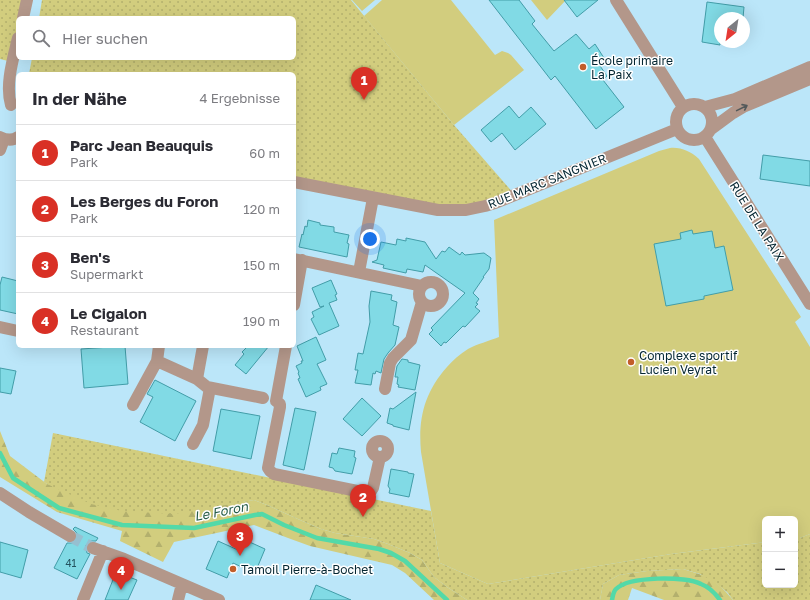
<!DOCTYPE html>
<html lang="de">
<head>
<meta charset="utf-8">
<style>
	:root { --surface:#fff; --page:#f7f7f7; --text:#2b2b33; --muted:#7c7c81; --line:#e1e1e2; --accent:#d93025 }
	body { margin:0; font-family:"Golos Text",sans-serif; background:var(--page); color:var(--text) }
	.controls { position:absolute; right:12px; bottom:12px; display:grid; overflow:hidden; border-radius:6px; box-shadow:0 4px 16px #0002 }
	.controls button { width:36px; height:36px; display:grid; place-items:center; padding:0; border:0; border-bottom:1px solid var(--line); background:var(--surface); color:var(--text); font:20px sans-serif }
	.compass { position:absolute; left:714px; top:12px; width:36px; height:36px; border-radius:50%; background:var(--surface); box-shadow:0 4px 16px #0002; rotate:210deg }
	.you { position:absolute; left:370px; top:239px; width:14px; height:14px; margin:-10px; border:3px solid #fff; border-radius:50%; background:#1a73e8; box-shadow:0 0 0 6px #1a73e833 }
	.badge { display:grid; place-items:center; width:26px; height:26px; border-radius:50%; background:var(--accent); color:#fff; font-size:13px; font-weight:700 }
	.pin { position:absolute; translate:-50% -33px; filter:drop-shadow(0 1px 2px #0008) }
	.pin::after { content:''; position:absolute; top:21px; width:14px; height:12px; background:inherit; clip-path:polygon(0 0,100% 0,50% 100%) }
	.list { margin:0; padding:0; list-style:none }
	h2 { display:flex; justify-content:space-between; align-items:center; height:52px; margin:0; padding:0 16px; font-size:17px }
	h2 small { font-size:13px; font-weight:400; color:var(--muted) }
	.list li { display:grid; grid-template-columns:26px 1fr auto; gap:12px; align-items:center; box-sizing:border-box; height:56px; padding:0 16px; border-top:1px solid var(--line) }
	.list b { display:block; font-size:15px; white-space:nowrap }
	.list p { margin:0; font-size:13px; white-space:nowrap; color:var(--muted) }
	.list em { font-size:13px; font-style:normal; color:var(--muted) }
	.icon { flex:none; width:22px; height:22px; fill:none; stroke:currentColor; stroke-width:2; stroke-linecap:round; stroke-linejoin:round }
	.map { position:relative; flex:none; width:810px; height:600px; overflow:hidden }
	.search { position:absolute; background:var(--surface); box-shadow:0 4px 16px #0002; left:16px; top:16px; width:280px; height:44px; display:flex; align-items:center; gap:10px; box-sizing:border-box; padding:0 14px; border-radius:6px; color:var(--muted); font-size:15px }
	.panel { position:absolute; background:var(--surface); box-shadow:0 4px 16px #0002; left:16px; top:72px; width:280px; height:276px; border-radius:6px }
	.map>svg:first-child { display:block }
	.grass { fill:#d2cd7e }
	.forest { fill:url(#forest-firs) }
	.park { fill:url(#park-dots) }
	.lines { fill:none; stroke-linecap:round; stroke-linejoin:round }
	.stream { stroke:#53d9a8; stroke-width:4.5 }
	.building { fill:#81dae5; stroke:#429da8 }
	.minor-tunnel { stroke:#96c0d1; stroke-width:12; stroke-dasharray:12 6; stroke-linecap:butt }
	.minor { stroke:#b3978a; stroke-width:12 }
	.oneway { stroke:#53595a }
	.poi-dot { fill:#c25d29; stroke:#fff; stroke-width:1.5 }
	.labels { text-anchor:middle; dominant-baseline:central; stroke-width:3; stroke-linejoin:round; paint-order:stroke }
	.number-label { font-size:10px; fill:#23535f }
	.poi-label { font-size:12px; fill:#042632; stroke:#fff; text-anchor:start }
	.street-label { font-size:12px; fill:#042632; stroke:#fff }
	.water-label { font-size:13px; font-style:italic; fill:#275c48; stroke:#fff }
</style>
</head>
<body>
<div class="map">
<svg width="810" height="600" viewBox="0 0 810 600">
	<defs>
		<pattern id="forest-firs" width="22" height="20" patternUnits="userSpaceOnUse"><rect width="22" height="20" fill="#d2cd7e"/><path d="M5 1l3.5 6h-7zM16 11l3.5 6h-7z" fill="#b3b06d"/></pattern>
		<pattern id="park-dots" width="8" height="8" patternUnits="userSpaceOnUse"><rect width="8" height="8" fill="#d2cd7e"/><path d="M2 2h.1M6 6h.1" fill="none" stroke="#b3b06d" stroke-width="1.8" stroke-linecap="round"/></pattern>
	</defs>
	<rect width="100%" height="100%" fill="#bbe6f9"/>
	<!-- grass -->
	<path class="grass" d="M352,0H375L362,11Z
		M382,0H451L495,55L502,51L508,53L511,55L524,70L454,125L364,16Z
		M531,0H566L547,20Z
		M670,148C681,147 690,151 699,159L801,317L795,322L810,347V534L800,538H795V519H765V542L671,554L488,584L440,563L421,452C418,419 424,393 447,367C453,360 460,354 468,349C477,344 489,341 499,337L494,220L659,151Z"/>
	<!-- forest -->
	<path class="forest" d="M0,431L10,456L47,484L201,508L254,500L267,505L300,520L321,529L335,533L374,539L388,544L410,553L422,560L434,577L447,587L467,600H434L405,573L392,565L310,546L288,538L254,525L174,542L163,562L120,541L122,531L57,512L0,477Z
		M683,569C688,571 694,572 699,574C713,578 724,589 733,600H664L632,588L628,600H600L603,584L619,575L647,571Z"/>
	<!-- park -->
	<path class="park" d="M0,0H27L18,18V38L12,62L0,59Z
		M42,0H351L454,125L515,195L466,210L294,182V74H29L32,58H294V18H39Z
		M53,433L431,511L440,563L488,584L671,554L765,542V585H795V538H800L810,534V600H733L727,592L714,582L700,574L683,569L647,571L619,575L603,584L600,600H467L447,587L434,577L422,560L410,553L388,544L374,539L335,533L321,529L300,520L267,505L254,500L174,514L122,511L91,504L47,484L44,482Z"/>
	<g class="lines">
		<!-- stream -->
		<path class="stream" d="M0,453L13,478L59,508L122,525L194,528L255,515L262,514L284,525L317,538L379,549L391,553L405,561L447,600
			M612,600C613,596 613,592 616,589C629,576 686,576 701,584C709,587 715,593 720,600"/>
	</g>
	<!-- building -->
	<path class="building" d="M489,0H519L535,21L532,24L554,51L576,34L589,49L595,44L604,58L598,63L607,76L603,80L624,107L596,129L555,76L551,80Z
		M564,0H598L577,17Z
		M707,2L744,7L743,18H720V45L702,42Z
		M509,106L519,118L531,107L546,124L515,150L502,133L491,142L481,130Z
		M763,155L810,161V186L760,179Z
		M308,220L320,223V225L334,227V232L349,235L347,243L349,244L347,257L299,247L302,234L303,235L305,226L307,227Z
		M692,230L693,234L712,231L715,248L724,246L733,290L704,296V299L666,306L654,244L681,239L680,233Z
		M406,238L425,242L436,259L442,251L445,252L449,247L460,255L462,252L465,255L484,253L491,258L489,269L483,277H484L473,293L479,299L476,303L478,304L475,307L480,311L465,327L463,326L446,343L444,342L441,346L429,334L433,330L431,328L465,293L425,265L423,272L407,269L406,273L383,268L384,265L372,262L377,260L381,242L396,245L397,239L406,241Z
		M2,277L18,281V314L0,310V285Z
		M331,280L337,294L335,295L337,300L329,303L339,326L319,335L311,319L314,317L312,312L324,306L320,307L312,288Z
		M371,291L392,295L391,300L397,302L393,325L399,327L395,345L388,353L384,359L381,373L376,371L375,374L373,373L371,385L355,383L358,370H355L358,353L363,354L370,322L369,306Z
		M316,337L326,360L317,364L327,384L320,387L321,390L306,397L298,379L300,378L298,373L299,372L296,366L302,363L301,361H303L297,346Z
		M125,346L128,384L84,388L81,349Z
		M248,346H269L246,374L235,365L244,354L242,352Z
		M402,359L408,360V362L420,365L415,390L398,387L399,385L397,384L398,377H395L397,366Z
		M0,368L16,371L11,394L0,392Z
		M155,380L196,401L175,441L140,422L153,397L147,394Z
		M416,392L409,430L393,426V425L387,423L390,408L393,409Z
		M362,398L381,416L362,436L343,419Z
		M295,408L316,412L304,470L283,465Z
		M221,409L260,416L251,459L213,451Z
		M339,448L355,451L354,457L356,458L352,474L335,471L333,468L329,467L332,453L337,454Z
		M391,469L408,472V473L414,474L409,497L389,493L390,489L388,486Z
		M75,527L98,538L96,541H91L88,543L86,545V550L87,553L90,554L77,579L54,568L67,543H73L77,539V533L73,529Z
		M243,539L265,549L255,573L233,563L227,578L206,569L218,541L238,550Z
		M0,542L28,550L21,578L0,572Z
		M116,572L137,580L128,600H105Z
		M316,585L351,600H310Z"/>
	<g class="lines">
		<!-- minor-tunnel -->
		<path class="minor-tunnel" d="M70,536L93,548"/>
		<!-- minor -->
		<path class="minor" d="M616,0L683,107
			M23,18L27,0
			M676 122a18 18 0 1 1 36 0a18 18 0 1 1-36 0Z
			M11,105C5,85 13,59 18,38
			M705,107L735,99L810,67
			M710,130L733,113L743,107L810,79
			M0,137C6,140 12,141 18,137
			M705,137L810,304
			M0,150L4,139
			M294,182L438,210H466L485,206L495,203L677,129
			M294,259L422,286
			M359,272L373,198
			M419 294a12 12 0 1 1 24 0a12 12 0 1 1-24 0Z
			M294,305L302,260
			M0,327L18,331
			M159,346L157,361L197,379L207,387L263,398
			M286,346L276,401L280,404V407L268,468L270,471L274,474L367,493L371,491L373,488L380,457
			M197,379L203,346
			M385,389L390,363L393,358L411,340L422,302
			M133,405L157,361
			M372 449a8 8 0 1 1 16 0a8 8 0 1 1-16 0Z
			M193,444L203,425L210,388
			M0,493L29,512L70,536
			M93,548L124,559L219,600
			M83,600L103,551
			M178,600L182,584"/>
	</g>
	<!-- one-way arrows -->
	<defs><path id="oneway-shaft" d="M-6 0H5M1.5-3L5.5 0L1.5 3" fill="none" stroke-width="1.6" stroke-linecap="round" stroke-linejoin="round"/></defs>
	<use class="oneway" href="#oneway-shaft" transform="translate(742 108) rotate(-26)"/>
	<!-- markers -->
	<g class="poi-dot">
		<circle cx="583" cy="67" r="4"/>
		<circle cx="631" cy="362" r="4"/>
		<circle cx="233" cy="569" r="4"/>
	</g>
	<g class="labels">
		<!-- number labels -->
		<g class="number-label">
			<text x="71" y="563">41</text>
		</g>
		<!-- poi labels -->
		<g class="poi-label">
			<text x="591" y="60">École primaire<tspan x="591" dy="14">La Paix</tspan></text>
			<text x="639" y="355">Complexe sportif<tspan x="639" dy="14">Lucien Veyrat</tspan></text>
			<text x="241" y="569">Tamoil Pierre-à-Bochet</text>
		</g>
		<!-- street labels -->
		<g class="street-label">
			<text transform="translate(547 181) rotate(-22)">RUE MARC SANGNIER</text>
			<text transform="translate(757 221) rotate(58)">RUE DE LA PAIX</text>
		</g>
		<!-- water labels -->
		<g class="water-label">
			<text transform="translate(221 511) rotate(-11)">Le Foron</text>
		</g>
	</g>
</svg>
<div class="controls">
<button>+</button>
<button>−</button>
</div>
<svg class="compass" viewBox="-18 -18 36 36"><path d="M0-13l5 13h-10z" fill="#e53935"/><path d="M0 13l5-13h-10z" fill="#7c7c81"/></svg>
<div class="you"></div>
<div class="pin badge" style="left:364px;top:100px">1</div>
<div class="pin badge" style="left:363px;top:517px">2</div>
<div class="pin badge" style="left:240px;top:556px">3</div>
<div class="pin badge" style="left:121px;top:590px">4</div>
<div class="search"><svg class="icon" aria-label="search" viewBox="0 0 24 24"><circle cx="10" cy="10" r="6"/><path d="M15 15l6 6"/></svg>Hier suchen</div>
<section class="panel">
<h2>In der Nähe<small>4 Ergebnisse</small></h2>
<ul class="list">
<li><span class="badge">1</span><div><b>Parc Jean Beauquis</b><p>Park</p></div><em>60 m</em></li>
<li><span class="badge">2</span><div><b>Les Berges du Foron</b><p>Park</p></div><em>120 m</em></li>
<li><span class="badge">3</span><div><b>Ben's</b><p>Supermarkt</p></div><em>150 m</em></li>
<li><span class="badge">4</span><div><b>Le Cigalon</b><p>Restaurant</p></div><em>190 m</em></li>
</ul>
</section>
</div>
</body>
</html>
